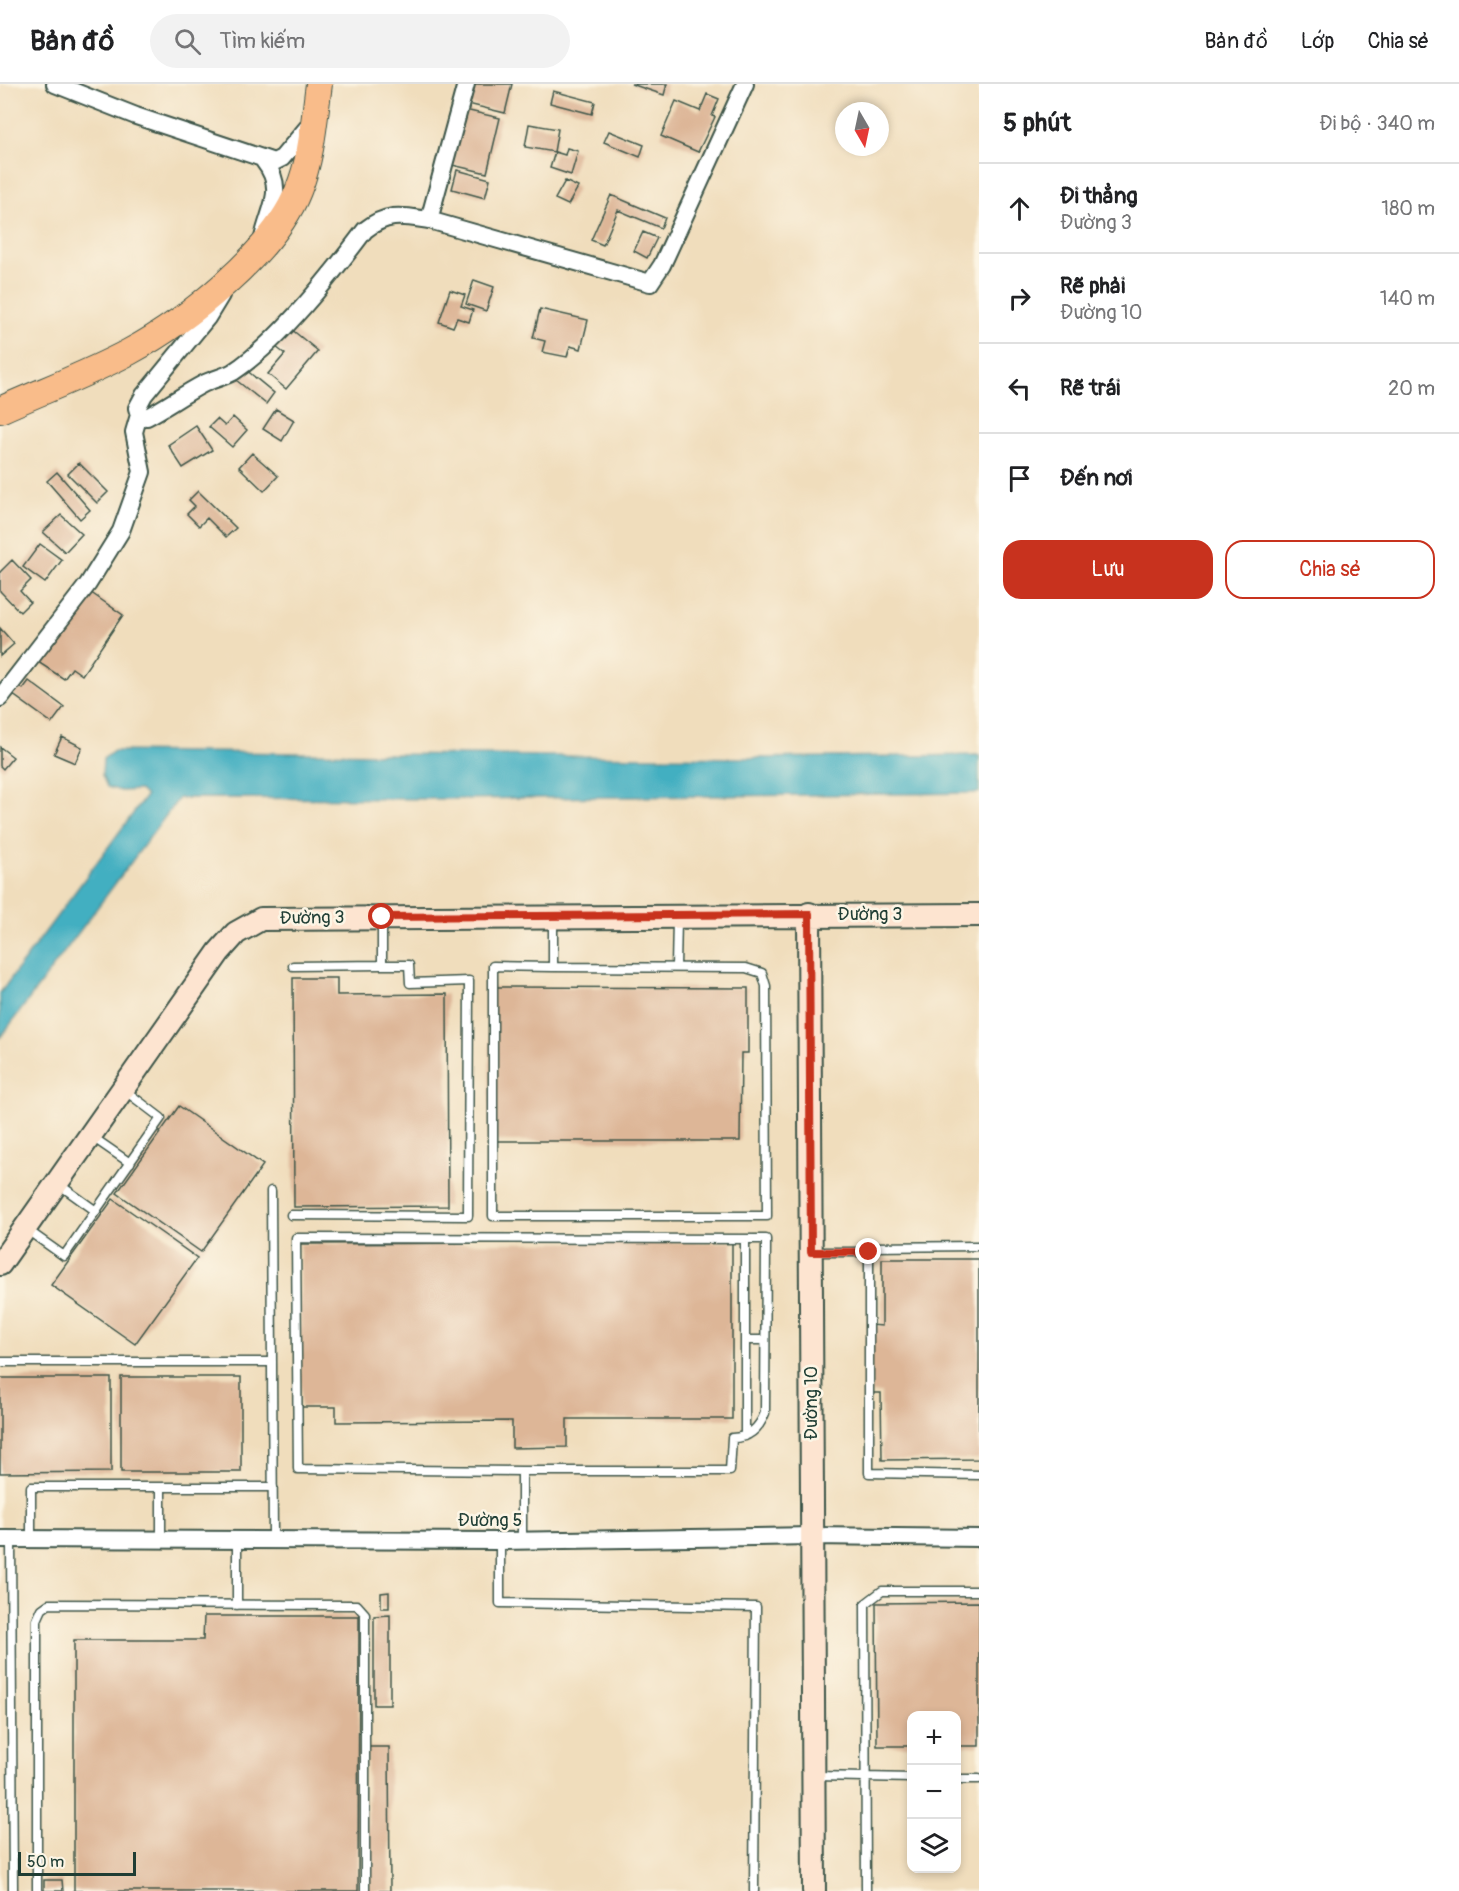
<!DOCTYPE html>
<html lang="vi">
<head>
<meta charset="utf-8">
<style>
	:root { --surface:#fff; --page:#f2f2f2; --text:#202124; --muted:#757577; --line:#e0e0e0; --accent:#c8321e }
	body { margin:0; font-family:Pangolin,sans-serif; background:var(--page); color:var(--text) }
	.controls { position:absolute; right:18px; bottom:18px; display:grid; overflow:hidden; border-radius:12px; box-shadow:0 3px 9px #0003 }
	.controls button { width:54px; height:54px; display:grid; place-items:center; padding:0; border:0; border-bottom:2px solid var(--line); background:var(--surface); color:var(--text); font:30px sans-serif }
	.compass { position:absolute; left:835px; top:18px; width:54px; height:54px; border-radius:50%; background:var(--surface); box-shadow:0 3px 9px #0003; rotate:171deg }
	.scale { position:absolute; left:18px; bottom:15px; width:118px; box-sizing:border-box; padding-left:6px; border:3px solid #1f3d34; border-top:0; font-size:16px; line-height:21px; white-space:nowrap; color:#1f3d34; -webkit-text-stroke:4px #fcf5e5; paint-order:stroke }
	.stop { position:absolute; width:18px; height:18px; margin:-14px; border:4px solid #c8321e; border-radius:50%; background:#fff }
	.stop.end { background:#c8321e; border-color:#fff; box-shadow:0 2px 6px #0008 }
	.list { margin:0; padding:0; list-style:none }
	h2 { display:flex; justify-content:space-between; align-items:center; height:78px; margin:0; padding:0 24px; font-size:26px }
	h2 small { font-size:20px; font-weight:400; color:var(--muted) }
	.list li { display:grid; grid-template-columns:39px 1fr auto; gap:18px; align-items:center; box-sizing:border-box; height:90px; padding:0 24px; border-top:2px solid var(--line) }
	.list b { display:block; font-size:22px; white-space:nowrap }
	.list p { margin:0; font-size:20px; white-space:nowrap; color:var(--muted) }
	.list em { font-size:20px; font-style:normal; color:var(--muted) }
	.actions { display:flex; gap:12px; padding:18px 24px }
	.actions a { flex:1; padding:14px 0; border:2px solid var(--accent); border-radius:18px; text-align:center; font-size:21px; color:var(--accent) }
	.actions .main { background:var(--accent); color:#fff }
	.icon { flex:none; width:33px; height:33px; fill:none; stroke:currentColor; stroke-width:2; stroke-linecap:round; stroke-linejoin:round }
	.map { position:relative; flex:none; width:979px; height:1807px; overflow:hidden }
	header { display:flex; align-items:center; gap:36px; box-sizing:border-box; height:84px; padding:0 30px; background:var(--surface); border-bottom:2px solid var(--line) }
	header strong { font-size:28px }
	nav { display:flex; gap:33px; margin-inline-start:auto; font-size:21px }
	.search { width:420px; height:54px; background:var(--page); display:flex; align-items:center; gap:15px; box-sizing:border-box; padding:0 21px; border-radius:33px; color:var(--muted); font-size:22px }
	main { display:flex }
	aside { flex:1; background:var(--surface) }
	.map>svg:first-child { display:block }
	.water { fill:#43afc1; stroke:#31767a; stroke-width:1.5 }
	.building { fill:#ddb697 }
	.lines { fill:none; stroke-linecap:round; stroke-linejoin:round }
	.lane-casing { stroke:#3e5548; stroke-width:11 }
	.street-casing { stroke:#3e5548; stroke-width:20 }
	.secondary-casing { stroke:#3e5548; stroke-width:26 }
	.primary-casing { stroke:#3e5548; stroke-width:28 }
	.lane { stroke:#fff; stroke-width:8 }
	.street { stroke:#fff; stroke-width:16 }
	.secondary { stroke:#fde4d0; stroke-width:22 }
	.primary { stroke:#f9bc8a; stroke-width:26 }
	.route { stroke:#c8321e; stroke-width:8 }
	.labels { text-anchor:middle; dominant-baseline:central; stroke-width:5; stroke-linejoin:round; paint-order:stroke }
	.street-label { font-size:18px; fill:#1f3d34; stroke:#fcf5e5 }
</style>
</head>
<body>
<header>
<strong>Bản đồ</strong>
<div class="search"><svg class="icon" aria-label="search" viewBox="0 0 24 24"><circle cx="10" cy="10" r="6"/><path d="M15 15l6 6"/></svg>Tìm kiếm</div>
<nav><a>Bản đồ</a><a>Lớp</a><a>Chia sẻ</a></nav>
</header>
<main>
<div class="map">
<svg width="979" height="1807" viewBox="0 0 979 1807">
	<rect width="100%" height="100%" fill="#fcf5e5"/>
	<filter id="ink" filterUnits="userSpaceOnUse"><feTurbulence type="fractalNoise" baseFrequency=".0167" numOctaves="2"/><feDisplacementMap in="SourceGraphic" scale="12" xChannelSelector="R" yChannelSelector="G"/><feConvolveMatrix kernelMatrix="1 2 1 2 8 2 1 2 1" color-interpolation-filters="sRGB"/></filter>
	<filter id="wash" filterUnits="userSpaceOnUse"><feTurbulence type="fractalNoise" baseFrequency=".008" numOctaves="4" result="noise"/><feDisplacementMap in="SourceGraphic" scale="24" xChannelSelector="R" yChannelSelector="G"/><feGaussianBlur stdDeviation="1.35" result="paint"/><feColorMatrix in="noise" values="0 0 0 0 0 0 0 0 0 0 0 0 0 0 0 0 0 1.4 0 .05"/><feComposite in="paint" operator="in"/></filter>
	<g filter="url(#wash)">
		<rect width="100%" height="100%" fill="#f0ddbc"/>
		<!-- water -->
		<path class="water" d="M114,667L750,674L979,671V709L453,715L179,714L0,954V909L146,712L140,706L121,707L107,703L102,691L103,675Z"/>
		<g id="blocks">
			<!-- building -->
			<path class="building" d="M473,0H512L505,29L468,20Z
				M631,0H667L664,11Z
				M553,7L595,18L592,30L550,19Z
				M707,10L719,15L712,32L715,33L698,68L661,52L676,17L700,27Z
				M465,26L500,34L487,89L452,81Z
				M529,40L558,45L554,68L525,63Z
				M609,47L644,61L640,73L604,58Z
				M567,64L578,67L571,91L550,84L555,68L565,71Z
				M457,86L490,95L485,114L452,105Z
				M565,97L578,103L568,121L555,115Z
				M611,111L665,134L661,144L618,126L603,161L591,156Z
				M643,148L657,154L647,174L634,167Z
				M474,196L494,203L486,227L466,220Z
				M450,206L465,211L461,222L473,226L469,238L457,234L453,243L439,238Z
				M540,225L588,236L581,265L570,262L567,273L542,268L545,257L533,254Z
				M291,245L318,267L286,305L268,290L285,270L276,263Z
				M245,285L274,309L266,320L236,296Z
				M276,325L294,336L282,357L263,345Z
				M233,333L247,346L232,363L209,343L217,335L225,342Z
				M196,342L212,366L183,384L168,361Z
				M252,369L278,392L264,407L239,383Z
				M79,379L108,408L97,419L68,390Z
				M57,388L90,426L80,435L47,397Z
				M198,407L236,444L226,453L207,434L199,442L187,430L195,422L189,416Z
				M61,431L82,450L65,468L43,448Z
				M40,460L62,476L45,499L23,483Z
				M12,476L31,496L20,507L30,518L20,528L0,507V488Z
				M87,506L123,531L82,591L72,584L64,595L38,578Z
				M0,544L14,560L0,572Z
				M29,597L64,623L52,639L12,610L18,601L23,605Z
				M62,653L82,663L75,679L54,670Z
				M0,663L13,673L3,685L0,682Z
				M293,894H337V911L447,910L448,1122L294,1123Z
				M490,903L748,904V969H741L740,1057H489Z
				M179,1022L263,1081L201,1168L117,1109Z
				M113,1115L197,1174L135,1260L51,1201Z
				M732,1158V1335H567V1363L512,1364V1337L336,1338V1323H301L300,1160Z
				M882,1175H979V1375L882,1376L881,1309H871V1241L882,1242Z
				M121,1293H241V1388H121Z
				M0,1294H111V1388L0,1389Z
				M389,1508V1524H381V1509Z
				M979,1518V1662H957L956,1632H912V1662H877L876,1519Z
				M390,1531V1621H374V1532Z
				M204,1532H359L358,1807H74V1556H203Z
				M367,1663H389L390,1807H369Z
				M44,1796H62L63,1807H44Z"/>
		</g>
	</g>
	<g filter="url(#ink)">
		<use href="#blocks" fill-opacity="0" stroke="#3e5548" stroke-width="1.5"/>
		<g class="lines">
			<defs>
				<path id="lane" d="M553,835V883L493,882V1132H767L766,902L762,889L746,884L553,883
					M293,882L382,881V836
					M676,883L677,835
					M91,1052L130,1079
					M57,1099L96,1127
					M271,1107L273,1455
					M291,1131L468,1132L469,897L410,899L409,881H382
					M26,1145L64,1172L161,1034L123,1005
					M745,1155V1352
					M979,1162L869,1163V1389L979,1391
					M812,1168H869
					M745,1256H765
					M0,1278H272
					M161,1403V1455
					M11,1455L13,1807
					M31,1455V1403H273
					M237,1455V1521
					M522,1456V1387H730L732,1354C749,1354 759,1345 765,1329L766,1155L296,1154L298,1385L522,1387
					M500,1457V1519L756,1523L754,1807
					M816,1692L912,1694
					M956,1695H979
					M37,1807V1536L42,1525L49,1520L357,1521L365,1530V1807
					M866,1807L865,1520L882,1507H979"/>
				<path id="street" d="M55,0L136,32L274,78L282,74L313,37
					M429,136L466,0
					M263,154C270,123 286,105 264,77
					M221,211L207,234L144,311L137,324L139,331L147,333C166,323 184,310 203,300C213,295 224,293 233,288C279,258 332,190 365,146C388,128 402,132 429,136L650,199L662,181L745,0
					M0,614L88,500L121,447L142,388L134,348L139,331
					M0,1455L500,1457L812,1452L979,1454"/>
				<path id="secondary" d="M809,830L814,1807
					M0,1180L219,868L236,849L261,835L979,831"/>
				<path id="primary" d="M0,326C42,307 88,290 129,268C185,238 274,168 298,107C312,73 314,36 319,0"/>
			</defs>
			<!-- lane casing -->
			<use href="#lane" class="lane-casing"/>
			<!-- street casing -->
			<use href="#street" class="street-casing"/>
			<!-- secondary casing -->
			<use href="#secondary" class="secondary-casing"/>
			<!-- primary casing -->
			<use href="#primary" class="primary-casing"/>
			<!-- lane -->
			<use href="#lane" class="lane"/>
			<!-- street -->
			<use href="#street" class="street"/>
			<!-- secondary -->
			<use href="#secondary" class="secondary"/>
			<!-- primary -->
			<use href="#primary" class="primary"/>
		</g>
	</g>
	<g class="lines" filter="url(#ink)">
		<!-- route -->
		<path class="route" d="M382,833L809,830L811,1168H869"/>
	</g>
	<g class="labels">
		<!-- street labels -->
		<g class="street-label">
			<text x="870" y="830">Đường 3</text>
			<text transform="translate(312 834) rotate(-1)">Đường 3</text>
			<text transform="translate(811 1319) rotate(-90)">Đường 10</text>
			<text x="490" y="1436">Đường 5</text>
		</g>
	</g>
</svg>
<div class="controls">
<button>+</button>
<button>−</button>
<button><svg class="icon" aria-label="layers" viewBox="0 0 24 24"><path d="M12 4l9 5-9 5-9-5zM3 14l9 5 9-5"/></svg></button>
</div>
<svg class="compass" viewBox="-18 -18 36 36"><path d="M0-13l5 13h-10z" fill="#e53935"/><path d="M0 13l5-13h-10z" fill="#757577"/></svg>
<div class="scale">50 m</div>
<div class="stop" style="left:382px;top:833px"></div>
<div class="stop end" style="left:869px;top:1168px"></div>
</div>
<aside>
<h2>5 phút<small>Đi bộ · 340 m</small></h2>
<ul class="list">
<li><svg class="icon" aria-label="ahead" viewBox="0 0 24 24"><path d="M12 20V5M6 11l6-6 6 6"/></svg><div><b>Đi thẳng</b><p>Đường 3</p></div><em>180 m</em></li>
<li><svg class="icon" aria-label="right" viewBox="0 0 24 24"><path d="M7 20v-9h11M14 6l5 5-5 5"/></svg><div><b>Rẽ phải</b><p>Đường 10</p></div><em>140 m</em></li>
<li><svg class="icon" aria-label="left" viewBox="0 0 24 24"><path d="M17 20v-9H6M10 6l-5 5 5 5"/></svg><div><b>Rẽ trái</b></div><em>20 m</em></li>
<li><svg class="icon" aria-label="arrive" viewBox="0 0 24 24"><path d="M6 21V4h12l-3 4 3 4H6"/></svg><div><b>Đến nơi</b></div></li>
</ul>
<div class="actions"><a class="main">Lưu</a><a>Chia sẻ</a></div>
</aside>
</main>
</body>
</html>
